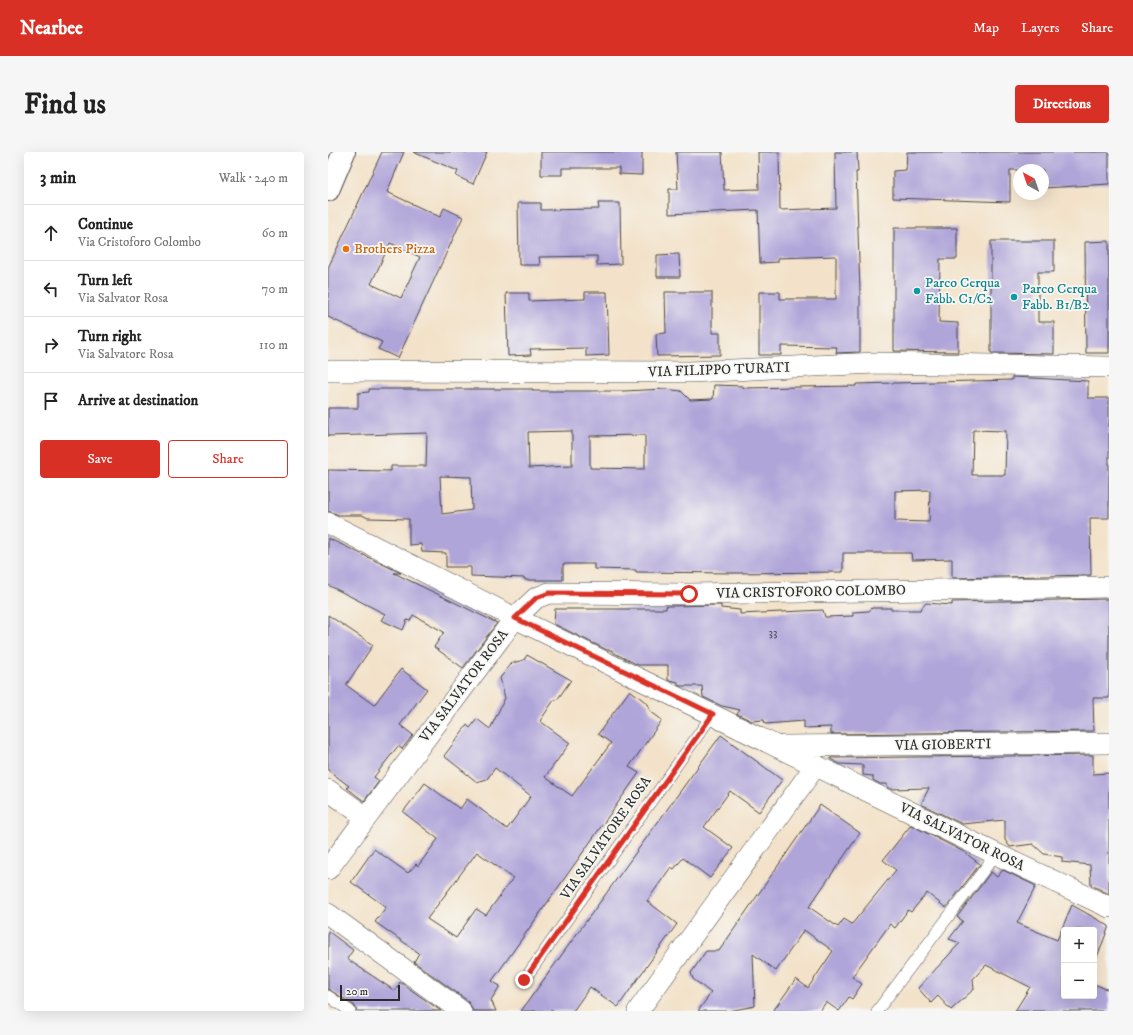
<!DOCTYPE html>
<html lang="en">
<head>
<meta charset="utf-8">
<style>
	:root { --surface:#fff; --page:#f6f6f6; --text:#222; --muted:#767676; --line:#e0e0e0; --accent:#d93025 }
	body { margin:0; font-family:"IM FELL DW Pica",serif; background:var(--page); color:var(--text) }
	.controls { position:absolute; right:12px; bottom:12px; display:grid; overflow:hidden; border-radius:4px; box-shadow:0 4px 16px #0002 }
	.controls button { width:36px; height:36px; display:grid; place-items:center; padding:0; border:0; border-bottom:1px solid var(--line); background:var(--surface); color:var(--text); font:20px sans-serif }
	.compass { position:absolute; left:685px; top:12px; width:36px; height:36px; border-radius:50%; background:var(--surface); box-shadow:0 4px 16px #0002; rotate:320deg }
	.scale { position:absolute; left:12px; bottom:10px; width:60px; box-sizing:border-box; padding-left:4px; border:2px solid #2b2b2b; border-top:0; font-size:11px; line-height:14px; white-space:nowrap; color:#2b2b2b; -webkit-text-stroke:3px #f6f6f2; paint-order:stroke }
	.stop { position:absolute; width:12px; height:12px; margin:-9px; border:3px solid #d93025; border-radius:50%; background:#fff }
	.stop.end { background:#d93025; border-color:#fff; box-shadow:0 1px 4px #0008 }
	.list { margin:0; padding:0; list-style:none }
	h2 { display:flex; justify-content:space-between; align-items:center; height:52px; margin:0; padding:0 16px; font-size:17px }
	h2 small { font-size:13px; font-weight:400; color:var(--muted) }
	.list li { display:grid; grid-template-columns:26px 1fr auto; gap:12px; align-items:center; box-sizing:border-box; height:56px; padding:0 16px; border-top:1px solid var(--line) }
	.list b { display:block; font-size:15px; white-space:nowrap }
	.list p { margin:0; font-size:13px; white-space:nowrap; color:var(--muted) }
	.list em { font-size:13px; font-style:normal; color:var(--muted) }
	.actions { display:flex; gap:8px; padding:12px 16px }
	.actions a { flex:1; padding:9px 0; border:1px solid var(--accent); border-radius:4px; text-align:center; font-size:14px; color:var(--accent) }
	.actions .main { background:var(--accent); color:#fff }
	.icon { flex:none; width:22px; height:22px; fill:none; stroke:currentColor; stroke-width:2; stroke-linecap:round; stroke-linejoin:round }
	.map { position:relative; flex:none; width:781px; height:859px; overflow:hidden; border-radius:4px }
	header { display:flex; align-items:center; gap:24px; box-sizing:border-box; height:56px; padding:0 20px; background:var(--accent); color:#fff }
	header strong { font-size:19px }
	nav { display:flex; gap:22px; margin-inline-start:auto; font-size:14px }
	.intro { display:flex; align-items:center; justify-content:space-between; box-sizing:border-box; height:96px; padding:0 24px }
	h1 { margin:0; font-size:28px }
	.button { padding:10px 18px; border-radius:4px; background:var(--accent); color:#fff; font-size:14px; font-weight:700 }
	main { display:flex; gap:24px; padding:0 24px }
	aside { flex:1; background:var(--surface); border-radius:4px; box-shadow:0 4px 16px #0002 }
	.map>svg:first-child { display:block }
	.building { fill:#b0a5d9; fill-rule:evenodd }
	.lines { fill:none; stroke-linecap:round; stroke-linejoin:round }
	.service-casing { stroke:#494643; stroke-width:12 }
	.minor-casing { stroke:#494643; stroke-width:22 }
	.tertiary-casing { stroke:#494643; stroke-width:24 }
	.service { stroke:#fff; stroke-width:11 }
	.minor { stroke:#fff; stroke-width:21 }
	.tertiary { stroke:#fff; stroke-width:22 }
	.route { stroke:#d93025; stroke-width:5 }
	.food-dot { fill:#e8710a; stroke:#f6f6f2; stroke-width:1.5 }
	.culture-dot { fill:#0f9aa8; stroke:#f6f6f2; stroke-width:1.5 }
	.labels { text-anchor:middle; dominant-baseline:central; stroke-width:3.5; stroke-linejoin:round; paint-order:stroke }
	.number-label { font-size:12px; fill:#4c4a56 }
	.food-label { font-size:14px; fill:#c56008; stroke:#f6f6f2; text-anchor:start }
	.culture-label { font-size:14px; fill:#0d838f; stroke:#f6f6f2; text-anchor:start }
	.street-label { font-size:14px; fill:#2b2b2b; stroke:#f6f6f2 }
</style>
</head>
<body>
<header>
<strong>Nearbee</strong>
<nav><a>Map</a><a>Layers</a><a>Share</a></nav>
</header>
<div class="intro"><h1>Find us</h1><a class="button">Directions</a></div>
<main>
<aside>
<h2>3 min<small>Walk · 240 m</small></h2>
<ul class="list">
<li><svg class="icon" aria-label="ahead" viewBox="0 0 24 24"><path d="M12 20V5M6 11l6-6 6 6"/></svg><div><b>Continue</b><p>Via Cristoforo Colombo</p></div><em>60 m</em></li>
<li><svg class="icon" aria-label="left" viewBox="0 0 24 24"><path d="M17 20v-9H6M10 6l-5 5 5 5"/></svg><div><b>Turn left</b><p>Via Salvator Rosa</p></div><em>70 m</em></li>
<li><svg class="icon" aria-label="right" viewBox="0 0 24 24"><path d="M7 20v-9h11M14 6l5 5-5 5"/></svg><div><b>Turn right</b><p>Via Salvatore Rosa</p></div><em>110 m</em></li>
<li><svg class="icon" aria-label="arrive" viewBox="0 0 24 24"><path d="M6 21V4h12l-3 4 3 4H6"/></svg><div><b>Arrive at destination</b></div></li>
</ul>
<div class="actions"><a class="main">Save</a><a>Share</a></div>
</aside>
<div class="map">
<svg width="781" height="859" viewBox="0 0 781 859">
	<rect width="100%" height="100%" fill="#f6f6f2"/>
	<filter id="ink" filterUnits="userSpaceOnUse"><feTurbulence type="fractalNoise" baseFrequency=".025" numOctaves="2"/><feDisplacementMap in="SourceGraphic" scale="8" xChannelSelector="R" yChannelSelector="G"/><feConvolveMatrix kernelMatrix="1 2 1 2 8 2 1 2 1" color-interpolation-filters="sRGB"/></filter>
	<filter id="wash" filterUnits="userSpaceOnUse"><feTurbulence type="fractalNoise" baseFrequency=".012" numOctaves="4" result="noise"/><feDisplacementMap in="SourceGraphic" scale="16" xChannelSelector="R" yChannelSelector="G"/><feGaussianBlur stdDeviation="0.9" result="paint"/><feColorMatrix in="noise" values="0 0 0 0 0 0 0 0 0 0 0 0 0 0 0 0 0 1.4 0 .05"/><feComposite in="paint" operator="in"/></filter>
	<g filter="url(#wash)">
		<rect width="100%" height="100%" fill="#f3e2c9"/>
		<g id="blocks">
			<!-- building -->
			<path class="building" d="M54,0H76L59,40L112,65L116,56L135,65L70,206L50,197L54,190L0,165V116ZM62,91L92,105L73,146L43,132Z
				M85,0H159L145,32L128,24L130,19Z
				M213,0H314V23L291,22V16H234V23H213Z
				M348,0H394L396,38L431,37L430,0H451L452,58L508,56L507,0H529L530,20H528L532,139V200L508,201L509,195L453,194V203H431V140H452V147H508V104L450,106V110L432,111L430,58L341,62V37H350Z
				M579,0H781V32L716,36L715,18H682V50L565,46V19L578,18Z
				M190,51H213V58L271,57L270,51H292L293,112L269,113V104L211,105L212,113H191Z
				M566,76H629V107H612L611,170L630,171V200L566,199Z
				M663,89H726V120H710V170H726V202L663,201Z
				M781,89V201H758L757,90Z
				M351,102L352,125H329V103Z
				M257,140H279L281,203L258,204V196L202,197L203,203L180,204L178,141H201V149L257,147Z
				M337,140H384V181H392V203L329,204L328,182L338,181Z
				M684,225L760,229V246H781V366H762L763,423L624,426V407L584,408L583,401H515V420L405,421L308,420V418L266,417V412H235V428H197V426L143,424V415H118V401L94,400L93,392L81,393V367L40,366L34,363H11L0,359V318L63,319V314H98L99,281L0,284V256H30V241L41,240V237H205V239H296L337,237L353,239L362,248L385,247L386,233L415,234V236L528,234V232L684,228ZM645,278L678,279L677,323H644ZM244,279V314L201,316L200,280ZM317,283V317L262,316V284ZM112,324L143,325L144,358L114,362ZM602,338L601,370L567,369V339Z
				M0,386L73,421H66L169,471L135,516L106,495L116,480L85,463L82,469L79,468L75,478L53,468L57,462L0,433Z
				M781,447V546H765L766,579L503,582V575L476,576V569L437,572L436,568L424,569L409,562L412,558L394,554L375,545L374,534H353L350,533V530L340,528V513H310L284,500V498H279L226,472L227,457H338V454L393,453V456L412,458V462L495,458L497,465L525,464V460L541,459L544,456H563V458H592L598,451L624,453V450Z
				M0,463L45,493L18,533L46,553L73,517L99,537L72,573L85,583L74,597L70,594L46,625L51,629L36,649L19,636L21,634L0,618Z
				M199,503L243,528L229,548H226L212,569L242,591L217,625L244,644L283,591L270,582L302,538L320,552L322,559L334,568L301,615L311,621L164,829L172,834L163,848L168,859H145L140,849L86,810L91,801L47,770L58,755L23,730L46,697L80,721L88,712L90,714L110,687L75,660L97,631L132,657L139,647L179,677L203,644L167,616L159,627L149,630L116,604L139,573L142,576L149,567L162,577L177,546L172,526L184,511L196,508ZM149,700L185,726L158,763L148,757L128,786L99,767Z
				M393,583L454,628L431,660L402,639L376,675L405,696L382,726L355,706L346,717L343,715L319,749L349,772L311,825L290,855L262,835L245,859H193Z
				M765,603V622L781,621V742L763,733L762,713L734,710V705L716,702L705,692L682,695L677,688V668L634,672L593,652L601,636L562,637L559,635V632H552L545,628V624L535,623V613L512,612L502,607V606Z
				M492,653L532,681L481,755L510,775L516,767L524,772L568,718L555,708L583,673L636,700L652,712L618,756L599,741L583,760L580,758L567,776L562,772L524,825L534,832L524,847L521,845L511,859L498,850L492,859H445L468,827L480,836L505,799L476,778L448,819L425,802L427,854L401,859H370L383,841L365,827L363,821L378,799H391Z
				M675,718L708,734L689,771L729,788L744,753L781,774L766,813V778H736V844H766V832L781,838V859H687L702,835L658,813L645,827L646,837L623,858L610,844L603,851L590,836L632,791L621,787L635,769L629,765L663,720L669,725Z
				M0,779L25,798L19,807L67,839L72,830L113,859H29L26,853L0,837Z"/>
		</g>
	</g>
	<g filter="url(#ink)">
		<use href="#blocks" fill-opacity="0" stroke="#494643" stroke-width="1"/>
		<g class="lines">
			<defs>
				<path id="service" d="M196,828L385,562
					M0,844L22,859
					M549,859L668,702"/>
				<path id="minor" d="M0,219L362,220L547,211L781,215
					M0,371L187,466L668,702L781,755
					M454,594L781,591
					M0,638L38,665
					M0,717L187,466L208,446L221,441L361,442L781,435
					M0,762L133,859
					M310,859L488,613"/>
				<path id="tertiary" d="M0,38L16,0"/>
			</defs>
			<!-- service casing -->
			<use href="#service" class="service-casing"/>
			<!-- minor casing -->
			<use href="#minor" class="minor-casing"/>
			<!-- tertiary casing -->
			<use href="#tertiary" class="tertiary-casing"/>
			<!-- service -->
			<use href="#service" class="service"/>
			<!-- minor -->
			<use href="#minor" class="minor"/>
			<!-- tertiary -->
			<use href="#tertiary" class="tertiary"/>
		</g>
	</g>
	<g class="lines" filter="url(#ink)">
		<!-- route -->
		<path class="route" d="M196,828L385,562L187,466L208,446L221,441L361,442"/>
	</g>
	<!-- markers -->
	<circle class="food-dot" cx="18" cy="97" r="4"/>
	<g class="culture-dot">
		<circle cx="589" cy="139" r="4"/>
		<circle cx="686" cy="145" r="4"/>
	</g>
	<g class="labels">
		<!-- number labels -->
		<g class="number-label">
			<text x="445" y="480">33</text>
		</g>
		<!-- food labels -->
		<g class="food-label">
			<text x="26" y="97">Brothers Pizza</text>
		</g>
		<!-- culture labels -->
		<g class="culture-label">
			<text x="597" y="131">Parco Cerqua<tspan x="597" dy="16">Fabb. C1/C2</tspan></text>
			<text x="694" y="137">Parco Cerqua<tspan x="694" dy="16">Fabb. B1/B2</tspan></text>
		</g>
		<!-- street labels -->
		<g class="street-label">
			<text transform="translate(391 218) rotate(-2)">VIA FILIPPO TURATI</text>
			<text transform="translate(483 440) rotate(-1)">VIA CRISTOFORO COLOMBO</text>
			<text transform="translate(136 534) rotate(-53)">VIA SALVATOR ROSA</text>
			<text transform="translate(615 593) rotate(-1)">VIA GIOBERTI</text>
			<text transform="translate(634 685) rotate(26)">VIA SALVATOR ROSA</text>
			<text transform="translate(278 686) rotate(-55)">VIA SALVATORE ROSA</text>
		</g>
	</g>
</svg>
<div class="controls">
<button>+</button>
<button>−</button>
</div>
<svg class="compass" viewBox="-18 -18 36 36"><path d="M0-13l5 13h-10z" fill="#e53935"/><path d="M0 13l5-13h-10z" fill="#767676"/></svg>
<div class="scale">20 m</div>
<div class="stop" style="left:361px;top:442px"></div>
<div class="stop end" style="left:196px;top:828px"></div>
</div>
</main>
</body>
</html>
